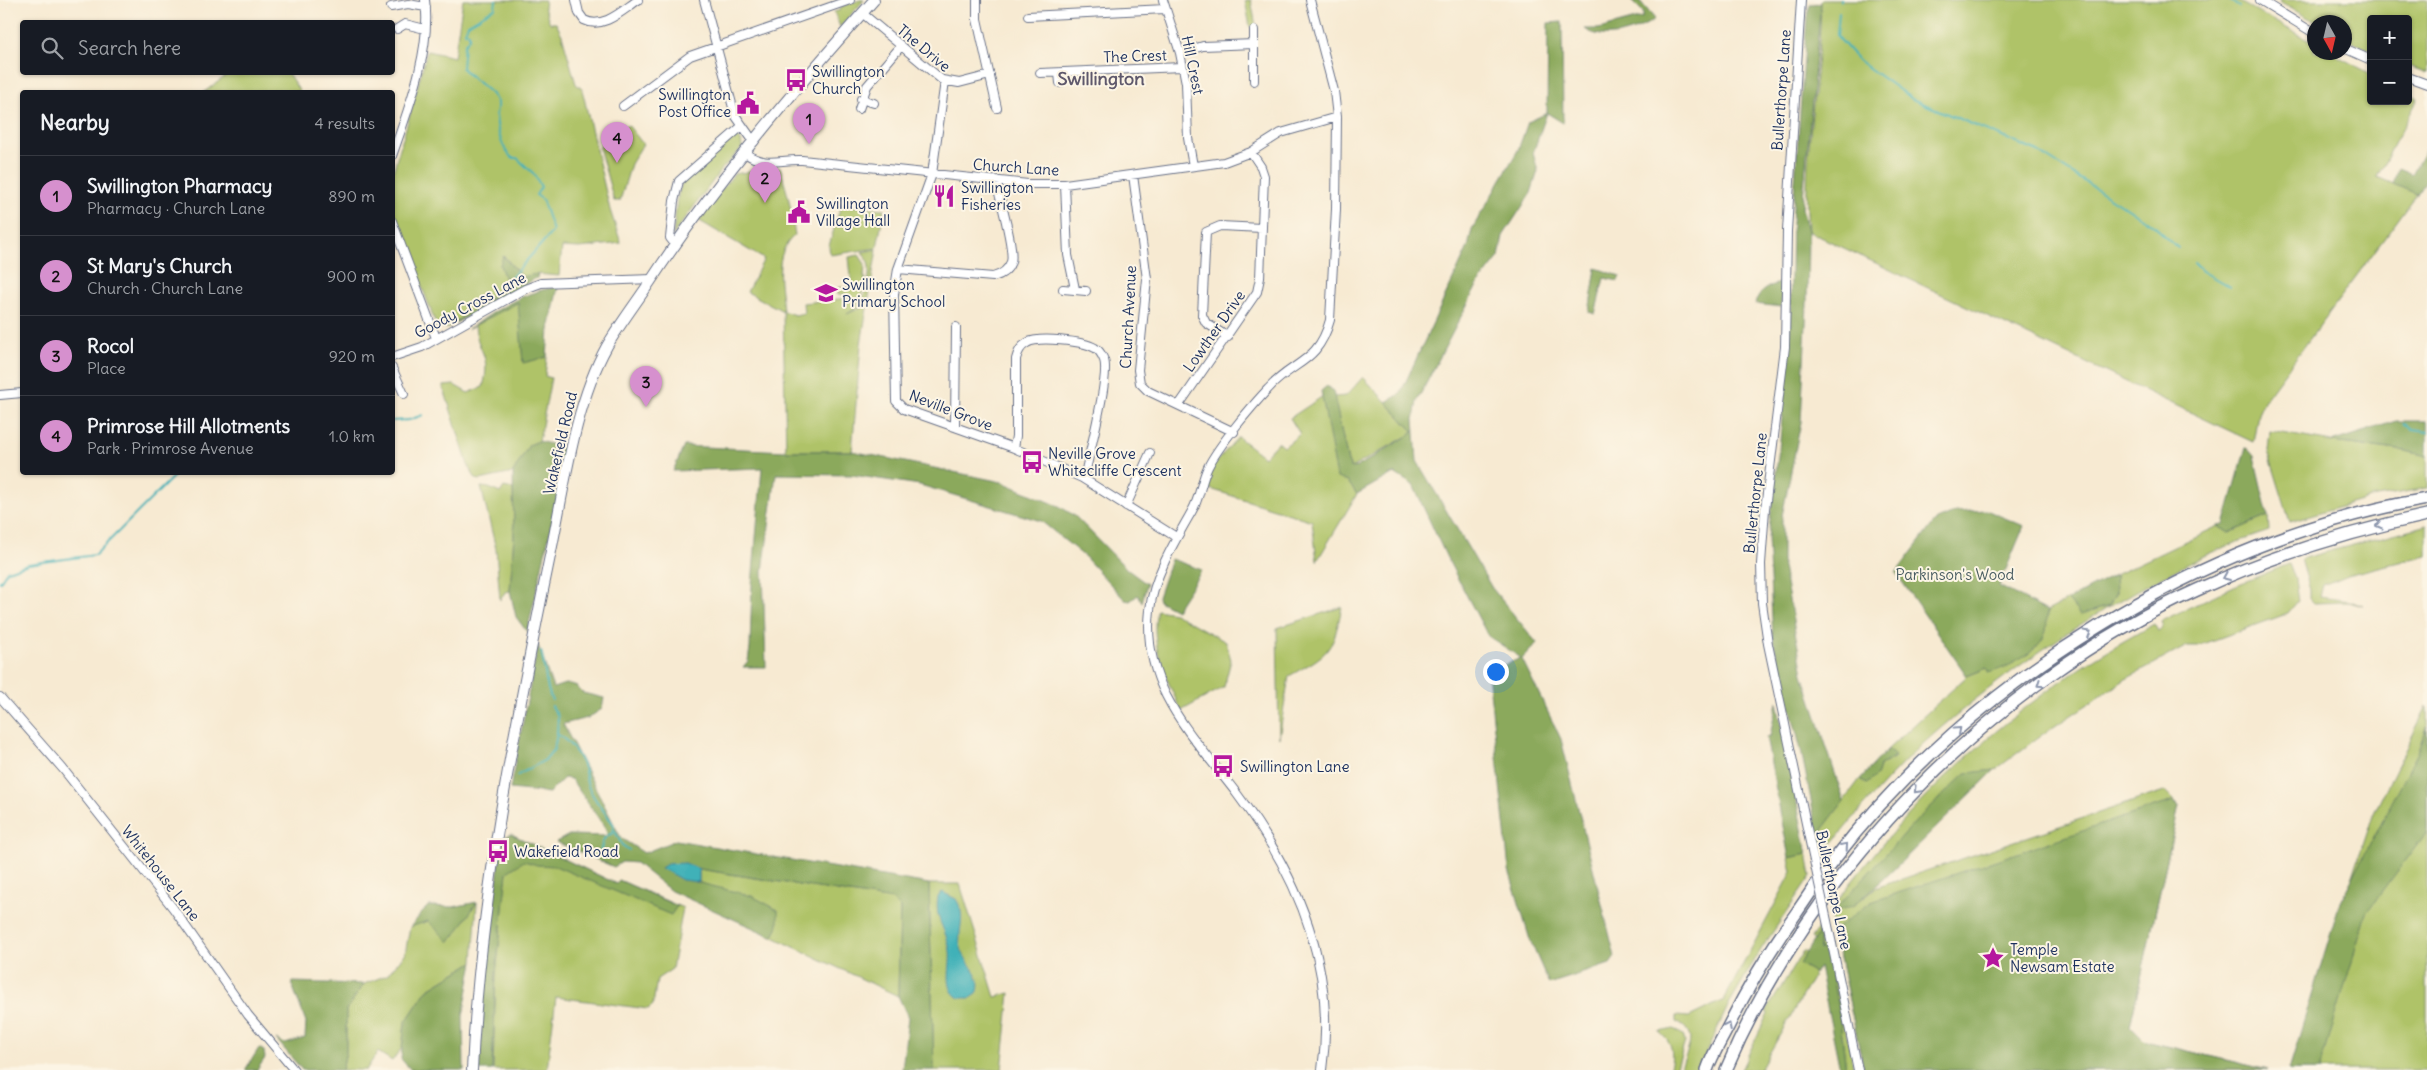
<!DOCTYPE html>
<html lang="en">
<head>
<meta charset="utf-8">
<style>
	:root { --surface:#171b24; --page:#242831; --text:#f1f3f6; --muted:#9ea1a6; --line:#363941; --accent:#d690ce }
	body { margin:0; font-family:Delius,sans-serif; background:var(--page); color:var(--text) }
	.controls { position:absolute; right:15px; top:15px; display:grid; overflow:hidden; border-radius:5px; box-shadow:0 1px 4px #0004 }
	.controls button { width:45px; height:45px; display:grid; place-items:center; padding:0; border:0; border-bottom:1px solid var(--line); background:var(--surface); color:var(--text); font:25px sans-serif }
	.compass { position:absolute; left:2307px; top:15px; width:45px; height:45px; border-radius:50%; background:var(--surface); box-shadow:0 1px 4px #0004; rotate:172deg }
	.you { position:absolute; left:1495px; top:671px; width:18px; height:18px; margin:-12px; border:4px solid #fff; border-radius:50%; background:#1a73e8; box-shadow:0 0 0 8px #1a73e833 }
	.badge { display:grid; place-items:center; width:32px; height:32px; border-radius:50%; background:var(--accent); color:#111; font-size:16px; font-weight:700 }
	.pin { position:absolute; translate:-50% -41px; filter:drop-shadow(0 1px 2px #0008) }
	.pin::after { content:''; position:absolute; top:26px; width:18px; height:15px; background:inherit; clip-path:polygon(0 0,100% 0,50% 100%) }
	.list { margin:0; padding:0; list-style:none }
	h2 { display:flex; justify-content:space-between; align-items:center; height:65px; margin:0; padding:0 20px; font-size:21px }
	h2 small { font-size:16px; font-weight:400; color:var(--muted) }
	.list li { display:grid; grid-template-columns:32px 1fr auto; gap:15px; align-items:center; box-sizing:border-box; height:80px; padding:0 20px; border-top:1px solid var(--line) }
	.list b { display:block; font-size:19px; white-space:nowrap }
	.list p { margin:0; font-size:16px; white-space:nowrap; color:var(--muted) }
	.list em { font-size:16px; font-style:normal; color:var(--muted) }
	.icon { flex:none; width:28px; height:28px; fill:none; stroke:currentColor; stroke-width:2; stroke-linecap:round; stroke-linejoin:round }
	.map { position:relative; flex:none; width:2427px; height:1070px; overflow:hidden }
	.search { position:absolute; background:var(--surface); box-shadow:0 1px 4px #0004; left:20px; top:20px; width:375px; height:55px; display:flex; align-items:center; gap:12px; box-sizing:border-box; padding:0 18px; border-radius:5px; color:var(--muted); font-size:19px }
	.panel { position:absolute; background:var(--surface); box-shadow:0 1px 4px #0004; left:20px; top:90px; width:375px; height:385px; border-radius:5px }
	.map>svg:first-child { display:block }
	.green { fill:#afc367; stroke:#657962 }
	.forest { fill:#8ba95c; stroke:#536c5d }
	.water { fill:#40b1b8; stroke:#2e708b }
	.lines { fill:none; stroke-linecap:round; stroke-linejoin:round }
	.stream { stroke:#40b1b8; stroke-width:2 }
	.minor-casing { stroke:#687087; stroke-width:10 }
	.major-casing { stroke:#687087; stroke-width:12 }
	.highway-casing { stroke:#687087; stroke-width:14 }
	.minor { stroke:#fff; stroke-width:8 }
	.major { stroke:#fff; stroke-width:10 }
	.highway { stroke:#fff; stroke-width:11 }
	.minor-bridge-casing { stroke:#687087; stroke-width:10; stroke-linecap:butt }
	.minor-bridge { stroke:#fff; stroke-width:8 }
	.oneway { stroke:#8d97ae }
	.labels { text-anchor:middle; dominant-baseline:central; stroke-width:4; stroke-linejoin:round; paint-order:stroke }
	.street-label { font-size:15px; fill:#1b2f5e; stroke:#fcf5e5 }
	.poi-label { font-size:15px; fill:#1b2f5e; stroke:#fcf5e5; text-anchor:start }
	.park-label { font-size:15px; fill:#475b61; stroke:#fcf5e5 }
	.quarter-label { font-size:18px; font-weight:bold; fill:#5f596c; stroke:#fcf5e5 }
</style>
</head>
<body>
<div class="map">
<svg width="2427" height="1070" viewBox="0 0 2427 1070">
	<rect width="100%" height="100%" fill="#fcf5e5"/>
	<filter id="ink" filterUnits="userSpaceOnUse"><feTurbulence type="fractalNoise" baseFrequency=".02" numOctaves="2"/><feDisplacementMap in="SourceGraphic" scale="10" xChannelSelector="R" yChannelSelector="G"/><feConvolveMatrix kernelMatrix="1 2 1 2 8 2 1 2 1" color-interpolation-filters="sRGB"/></filter>
	<filter id="wash" filterUnits="userSpaceOnUse"><feTurbulence type="fractalNoise" baseFrequency=".0096" numOctaves="4" result="noise"/><feDisplacementMap in="SourceGraphic" scale="20" xChannelSelector="R" yChannelSelector="G"/><feGaussianBlur stdDeviation="1.12" result="paint"/><feColorMatrix in="noise" values="0 0 0 0 0 0 0 0 0 0 0 0 0 0 0 0 0 1.4 0 .05"/><feComposite in="paint" operator="in"/></filter>
	<g filter="url(#wash)">
		<rect width="100%" height="100%" fill="#f7ead2"/>
		<!-- green -->
		<path class="green" d="M463,0H545L544,7L550,23H556L562,35L576,84L582,89L610,210L621,243L580,248L562,247L559,276L537,274L522,277L504,256L500,265L507,285L447,328L437,327L393,209V172L411,111L427,51L454,57Z
			M860,0H864L840,27L834,12L841,10L840,7Z
			M1245,0H1251L1256,26L1250,27Z
			M1821,0H2236L2314,43V52L2332,53L2371,74V101H2408V93L2418,98L2377,177L2417,194L2264,401L2258,414L2253,442L1808,231C1802,154 1820,77 1821,0Z
			M2280,0H2427V73L2408,66V19H2371V50L2345,39L2344,22H2316L2281,3Z
			M230,73H288L300,92H204Z
			M628,125L643,144L631,164L620,201H614L599,147Z
			M736,136L741,140L742,148L721,170L673,235L677,199L682,182Z
			M780,167L789,200L795,235C772,254 781,284 783,311L795,315L804,313L803,303L847,298L846,294L838,295L837,288L842,287L843,290H846V287L852,286L849,257L859,255L865,264L864,278H866L858,307L847,314L860,308C865,289 877,268 862,252L877,249L861,344L852,451H786L783,311L747,292L764,259L698,220L734,174Z
			M841,205L884,209L877,248L830,255L829,246Z
			M519,302L523,362L547,357L545,376L551,378L539,441L529,445L513,473L480,480L476,479L469,468L443,386L454,385L468,393L483,387C492,353 477,353 475,325Z
			M1363,377L1414,432L1351,468L1348,462L1334,397L1346,396Z
			M1323,396L1337,477L1348,482L1357,494L1317,561L1312,521L1204,487L1214,464L1238,437L1264,457L1278,442L1284,447L1300,434L1290,418Z
			M2270,431L2332,442L2406,451L2427,456V488L2371,498L2290,522L2268,451Z
			M481,487L489,488L500,493L504,487L513,489L514,535L510,591L505,592L500,600L496,549Z
			M2268,516L2269,531C2249,538 2228,545 2209,554C2113,598 2003,671 1925,742C1887,777 1854,817 1821,857L1818,835L1860,779L1866,784L1876,776L1879,767L1895,757L1888,749L1967,676L1987,668L1988,672L2045,634L2047,611L2068,600L2080,615L2109,606L2116,592L2115,575L2218,526L2229,533Z
			M2427,525V555L2347,575L2323,585L2320,597L2350,601L2363,606L2349,602L2313,603L2310,600V590L2301,559Z
			M2289,564L2295,579L2298,601L2288,613L2198,646H2187L2126,679L2040,736L1995,770L1854,905L1875,888L2164,791L2179,806L2130,1026L2145,1041L2268,1070H1864L1830,911C1893,823 1971,745 2060,682C2090,660 2122,642 2154,624L2158,631L2163,627L2161,621L2234,586Z
			M1342,607C1332,653 1330,653 1289,676L1279,738L1277,628Z
			M1157,610L1174,613L1226,642L1231,660L1224,687L1181,711C1167,679 1149,645 1157,610Z
			M2427,706V1070H2289L2373,815Z
			M511,834L617,884L619,880L683,908L672,969L657,979L653,1005L648,1009L556,997L547,1070H493L496,973Z
			M1807,854L1811,876L1762,948L1729,1004L1698,1070H1680C1687,1050 1700,1033 1676,1022V1016L1689,1017L1724,1000L1792,872L1789,858Z
			M699,869L894,900L900,908L898,996L773,937L778,925L699,882Z
			M929,884H960L995,997L1010,993L1002,1070H934Z
			M477,902L473,962L427,990L405,1023L402,1048L392,1061L378,1052L366,1070H342L346,1051V1010L364,984L387,975L405,954L410,927L428,921L449,942Z
			M1821,923L1826,945H1828L1854,1070H1846L1840,1019L1827,949L1820,950L1818,934L1814,940L1811,938Z
			M1803,951L1806,953L1799,964L1815,973L1760,1070H1741L1768,1013L1766,1012Z
			M1674,1029L1683,1035L1685,1042L1676,1070H1669C1674,1054 1673,1043 1659,1032Z"/>
		<!-- forest -->
		<path class="forest" d="M1631,0H1639L1655,19C1638,31 1604,43 1585,29H1599L1643,17V12Z
			M1821,3L1802,208L1808,231L1807,304L1801,422L1782,516V562L1803,674L1844,801L1818,835L1801,750L1773,640L1768,537L1780,440L1790,329L1792,222L1807,17L1810,4Z
			M1562,22L1563,123L1547,113L1533,153L1538,171L1531,193L1503,236L1499,257L1478,284L1417,401L1414,419L1417,461L1492,588L1537,643L1522,659L1561,739L1615,957L1610,964L1549,984L1530,940L1509,870L1488,672L1521,658L1488,636L1447,558L1413,485L1394,473L1357,494L1348,482L1337,478L1321,391L1327,386L1333,391L1348,462L1351,468L1357,467L1414,432L1386,402L1400,394L1468,247L1472,229L1518,150L1528,122L1547,113L1548,23Z
			M2427,147V178L2417,194L2393,184L2398,168L2412,174Z
			M503,256L522,277L537,274L538,277L447,328L507,285L500,265Z
			M1596,268L1620,276L1618,281L1604,278L1595,314L1589,312Z
			M1783,282L1781,307L1755,304C1759,289 1769,286 1783,282Z
			M558,287L549,330L547,357L523,363L518,302L468,329C497,310 523,291 558,287Z
			M2396,421H2427V456L2406,451L2332,442Z
			M539,441L569,449L527,632L516,617L510,591L514,535L513,473L529,445Z
			M684,446L786,451H852L1002,482L1059,506L1075,516L1128,570L1147,584L1142,602L1138,595L1130,601L1125,600L1085,557L1041,521L920,485L852,475L776,474L763,571L766,667H743L748,661L750,648L752,584L762,468L673,471Z
			M2246,447L2254,456L2268,516L2229,533L2218,526L2224,525Z
			M1986,510L2024,526L1999,586L2047,611C2046,618 2048,628 2045,634C2037,654 2007,668 1988,673L1987,668L1967,676L1896,573L1935,521L1956,512Z
			M1171,559L1202,570L1176,610L1159,601L1158,597Z
			M2115,575L2116,592L2109,606L2080,615L2068,600Z
			M538,645L553,688L565,684L575,685L583,693L604,698L602,709L588,718L563,724L621,838L644,853L676,840L929,884L934,1070H902L908,1017L898,996L900,908L893,900L699,869L685,863L692,881L752,896L778,910V925L773,937L671,891L636,863L622,862L614,867L556,842L569,835L607,836L606,829L571,779L564,778L549,793L510,789Z
			M1777,702L1807,854L1789,858L1766,737L1770,736Z
			M2427,727V832L2366,913L2320,1070H2289L2340,902L2418,752Z
			M1888,749L1895,756L1879,767L1876,776L1867,784L1860,779Z
			M1995,770L1885,878L1854,905L1838,911L1836,908L1920,817L1966,773Z
			M2172,801L2179,806L2130,1026L2145,1041L2268,1070H1864L1834,930L1871,902Z
			M511,834L617,884L619,880L677,906L671,915L555,866L537,865L524,861L507,872L496,973L492,1070H479L483,1002L502,838Z
			M477,902L454,937L449,942L428,921L410,927L428,906L453,907Z
			M1818,933L1820,950L1827,949L1840,1019L1846,1070H1840L1819,967L1815,973L1799,964Z
			M473,962L463,1016L464,1070H411L401,1059L405,1023L427,990Z
			M291,982L364,984L346,1010V1051L342,1070H302L276,1039L285,1044L305,1038L306,1022Z
			M259,1048L264,1051L265,1058L257,1070H245Z"/>
		<!-- water -->
		<path class="water" d="M685,863L699,869V882L682,880L661,868L667,864Z
			M942,892L956,899C968,918 956,930 961,948C965,964 985,975 977,994L971,998H959C941,988 954,962 949,946C945,927 934,919 938,897Z"/>
		<g class="lines">
			<!-- stream -->
			<path class="stream" d="M496,0L495,8L468,24L465,32L469,33V38L464,45L462,68C471,79 494,91 497,103C498,107 496,112 496,115C497,130 501,147 512,158H517L534,174L541,187L536,195L542,199L553,231L504,286
				M2229,0L2239,7
				M1840,1V0
				M1839,12L1837,36L1859,61L1912,99L2038,152L2153,225L2178,248
				M2194,263L2202,271L2230,287
				M392,421L409,420L423,415
				M2404,423L2412,430L2427,432
				M0,582L7,571L28,564L95,555L178,472
				M541,651C546,668 544,684 552,700
				M552,706L558,717L557,734C570,742 581,756 585,771C586,776 586,781 588,786C594,801 605,811 614,825L613,833C601,837 602,844 600,856
				M518,775L545,760L554,749L557,734
				M615,831L622,845L629,850"/>
		</g>
	</g>
	<g filter="url(#ink)">
		<g class="lines">
			<defs>
				<path id="minor" d="M576,0L579,13L584,20C603,30 623,10 638,0
					M704,0L735,115L754,142
					M977,0V19L997,108
					M1163,0L1180,53L1186,83L1188,138L1193,166
					M1310,0L1334,91L1337,117L1336,209L1330,320C1318,364 1294,360 1268,389C1251,407 1219,445 1208,467C1201,481 1200,498 1192,511C1176,539 1153,577 1150,610C1141,688 1194,737 1237,794C1298,875 1337,967 1322,1070
					M1801,0L1787,231L1785,347L1765,509L1761,564L1762,603L1768,644L1811,847
					M2260,0L2314,33
					M391,7L408,4L426,7
					M862,13L942,80L959,83L990,75
					M1028,16L1165,9
					M397,29L405,24L425,29
					M2344,48L2371,60
					M1180,53L1203,46L1254,44
					M1040,73L1182,67
					M1059,73L1060,83
					M2408,77L2427,84
					M945,81L932,174L898,269L894,294L896,401L904,409L1014,448L1082,478L1176,537
					M1254,81V30
					M861,99L874,103
					M623,106L690,56L850,0
					M859,109L867,86L901,46
					M745,153C767,168 778,159 802,160L1028,184H1065L1224,162L1251,152L1281,133L1337,117
					M392,156C408,110 432,49 425,0
					M1133,175L1147,279L1138,370L1140,383L1148,391L1234,432
					M1065,184L1068,255L1075,289
					M392,221L436,338
					M674,243L670,238L674,201L679,181L742,126
					M898,269L993,277C1001,275 1008,270 1011,262C1015,248 999,197 996,180
					M1063,289L1086,291
					M1228,337L1206,323L1202,315L1206,232L1220,226L1262,228
					M392,357L422,347L525,289L541,283L652,279
					M392,368L404,394
					M0,395L22,393
					M1179,405L1257,292L1260,278L1264,176L1261,167L1251,152
					M955,427L956,327
					M1014,448L1016,436V359C1018,352 1020,347 1027,343C1038,336 1083,341 1095,348C1099,350 1102,355 1104,360C1110,376 1090,450 1086,470L1082,478
					M1126,506L1150,453
					M0,697L63,769L173,908L248,1015L294,1070
					M1832,944L1858,1070"/>
				<path id="major" d="M472,1070C480,896 515,726 550,556C564,490 574,405 607,346C620,324 636,303 650,282C716,181 794,90 874,0"/>
				<path id="highway" d="M1707,1070C1712,1055 1721,1041 1728,1027C1748,987 1771,948 1797,912C1809,895 1820,877 1833,861C1970,682 2204,536 2427,499
					M1726,1070C1812,867 1996,680 2197,590C2271,556 2347,532 2427,515"/>
			</defs>
			<!-- minor casing -->
			<use href="#minor" class="minor-casing"/>
			<!-- major casing -->
			<use href="#major" class="major-casing"/>
			<!-- highway casing -->
			<use href="#highway" class="highway-casing"/>
			<!-- minor -->
			<use href="#minor" class="minor"/>
			<!-- major -->
			<use href="#major" class="major"/>
			<!-- highway -->
			<use href="#highway" class="highway"/>
			<defs>
				<path id="minor-bridge" d="M1811,847L1832,944"/>
			</defs>
			<!-- minor-bridge casing -->
			<use href="#minor-bridge" class="minor-bridge-casing"/>
			<!-- minor-bridge -->
			<use href="#minor-bridge" class="minor-bridge"/>
		</g>
		<!-- one-way arrows -->
		<defs><path id="oneway-chevron" d="M-2-3.5L2.5 0L-2 3.5" fill="none" stroke-width="1.6" stroke-linecap="round" stroke-linejoin="round" transform="scale(1.25)"/></defs>
		<g class="oneway">
			<use href="#oneway-chevron" transform="translate(2379 525) rotate(166)"/>
			<use href="#oneway-chevron" transform="translate(2226 577) rotate(157)"/>
			<use href="#oneway-chevron" transform="translate(2088 633) rotate(-31)"/>
			<use href="#oneway-chevron" transform="translate(2040 684) rotate(145)"/>
			<use href="#oneway-chevron" transform="translate(1958 730) rotate(-42)"/>
			<use href="#oneway-chevron" transform="translate(1917 790) rotate(134)"/>
			<use href="#oneway-chevron" transform="translate(1845 846) rotate(-49)"/>
			<use href="#oneway-chevron" transform="translate(1728 1026) rotate(-63)"/>
		</g>
	</g>
	<!-- icons -->
	<defs>
		<symbol id="bus-bare" viewBox="-9 -9 18 18"><path d="M-5-6H5V4H4V6H2V4H-2V6H-4V4H-5ZM-3.5-4V0h7V-4ZM-3.5 1.2v1.5H-2V1.2ZM2 1.2v1.5H3.5V1.2Z" fill="#b5179e" stroke="#fcf5e5" stroke-width="2.5" paint-order="stroke"/></symbol>
		<symbol id="civic-bare" viewBox="-9 -9 18 18"><path d="M-.6-6.5H3V-4.5H.6V-3L4-1V1h2V6H-6V1h2V-1L-.6-3ZM-1.2 2.5V6h2.4V2.5Z" fill="#b5179e" stroke="#fcf5e5" stroke-width="2.5" paint-order="stroke"/></symbol>
		<symbol id="restaurant-bare" viewBox="-9 -9 18 18"><path d="M-5-6h1v4h1v-4h1v4h1v-4h1v5L-1.5 .5V6h-2V.5L-5-1ZM5-6V6H3V1.5H1.5Q1.5-4 5-6Z" fill="#b5179e" stroke="#fcf5e5" stroke-width="2.5" paint-order="stroke"/></symbol>
		<symbol id="school-bare" viewBox="-9 -9 18 18"><path d="M0-5L7-2L0 1L-7-2ZM-4 1L0 2.5L4 1V4Q0 6-4 4Z" fill="#b5179e" stroke="#fcf5e5" stroke-width="2.5" paint-order="stroke"/></symbol>
		<symbol id="sight-bare" viewBox="-9 -9 18 18"><path d="M0-6L1.8-2.2L6-1.7L2.9 1.2L3.7 5.4L0 3.3L-3.7 5.4L-2.9 1.2L-6-1.7L-1.8-2.2Z" fill="#b5179e" stroke="#fcf5e5" stroke-width="2.5" paint-order="stroke"/></symbol>
	</defs>
	<g fill-rule="evenodd">
		<use href="#bus-bare" x="780" y="64" width="32" height="32"/>
		<use href="#civic-bare" x="732" y="87" width="32" height="32"/>
		<use href="#restaurant-bare" x="928" y="180" width="32" height="32"/>
		<use href="#civic-bare" x="783" y="196" width="32" height="32"/>
		<use href="#school-bare" x="810" y="277" width="32" height="32"/>
		<use href="#bus-bare" x="1016" y="446" width="32" height="32"/>
		<use href="#bus-bare" x="1207" y="750" width="32" height="32"/>
		<use href="#bus-bare" x="482" y="835" width="32" height="32"/>
		<use href="#sight-bare" x="1977" y="942" width="32" height="32"/>
	</g>
	<g class="labels">
		<!-- street labels -->
		<g class="street-label">
			<text transform="translate(924 48) rotate(40)">The Drive</text>
			<text transform="translate(1135 56) rotate(-2)">The Crest</text>
			<text transform="translate(1193 65) rotate(78)">Hill Crest</text>
			<text transform="translate(1781 90) rotate(-86)">Bullerthorpe Lane</text>
			<text transform="translate(1016 167) rotate(4)">Church Lane</text>
			<text transform="translate(470 305) rotate(-28)">Goody Cross Lane</text>
			<text transform="translate(1128 317) rotate(-87)">Church Avenue</text>
			<text transform="translate(1214 331) rotate(-55)">Lowther Drive</text>
			<text transform="translate(951 410) rotate(21)">Neville Grove</text>
			<text transform="translate(560 443) rotate(-77)">Wakefield Road</text>
			<text transform="translate(1755 493) rotate(-84)">Bullerthorpe Lane</text>
			<text transform="translate(161 873) rotate(52)">Whitehouse Lane</text>
			<text transform="translate(1834 890) rotate(78)">Bullerthorpe Lane</text>
		</g>
		<!-- poi labels -->
		<g class="poi-label">
			<text x="812" y="71">Swillington<tspan x="812" dy="17">Church</tspan></text>
			<text x="731" y="94" text-anchor="end">Swillington<tspan x="731" dy="17">Post Office</tspan></text>
			<text x="961" y="187">Swillington<tspan x="961" dy="17">Fisheries</tspan></text>
			<text x="816" y="203">Swillington<tspan x="816" dy="17">Village Hall</tspan></text>
			<text x="842" y="284">Swillington<tspan x="842" dy="17">Primary School</tspan></text>
			<text x="1048" y="453">Neville Grove<tspan x="1048" dy="17">Whitecliffe Crescent</tspan></text>
			<text x="1240" y="766">Swillington Lane</text>
			<text x="514" y="851">Wakefield Road</text>
			<text x="2010" y="949">Temple<tspan x="2010" dy="17">Newsam Estate</tspan></text>
		</g>
		<!-- park labels -->
		<g class="park-label">
			<text x="1955" y="574">Parkinson's Wood</text>
		</g>
		<!-- quarter labels -->
		<g class="quarter-label">
			<text x="1101" y="78">Swillington</text>
		</g>
	</g>
</svg>
<div class="controls">
<button>+</button>
<button>−</button>
</div>
<svg class="compass" viewBox="-18 -18 36 36"><path d="M0-13l5 13h-10z" fill="#e53935"/><path d="M0 13l5-13h-10z" fill="#9ea1a6"/></svg>
<div class="you"></div>
<div class="pin badge" style="left:809px;top:144px">1</div>
<div class="pin badge" style="left:765px;top:203px">2</div>
<div class="pin badge" style="left:646px;top:407px">3</div>
<div class="pin badge" style="left:617px;top:163px">4</div>
<div class="search"><svg class="icon" aria-label="search" viewBox="0 0 24 24"><circle cx="10" cy="10" r="6"/><path d="M15 15l6 6"/></svg>Search here</div>
<section class="panel">
<h2>Nearby<small>4 results</small></h2>
<ul class="list">
<li><span class="badge">1</span><div><b>Swillington Pharmacy</b><p>Pharmacy · Church Lane</p></div><em>890 m</em></li>
<li><span class="badge">2</span><div><b>St Mary's Church</b><p>Church · Church Lane</p></div><em>900 m</em></li>
<li><span class="badge">3</span><div><b>Rocol</b><p>Place</p></div><em>920 m</em></li>
<li><span class="badge">4</span><div><b>Primrose Hill Allotments</b><p>Park · Primrose Avenue</p></div><em>1.0 km</em></li>
</ul>
</section>
</div>
</body>
</html>
